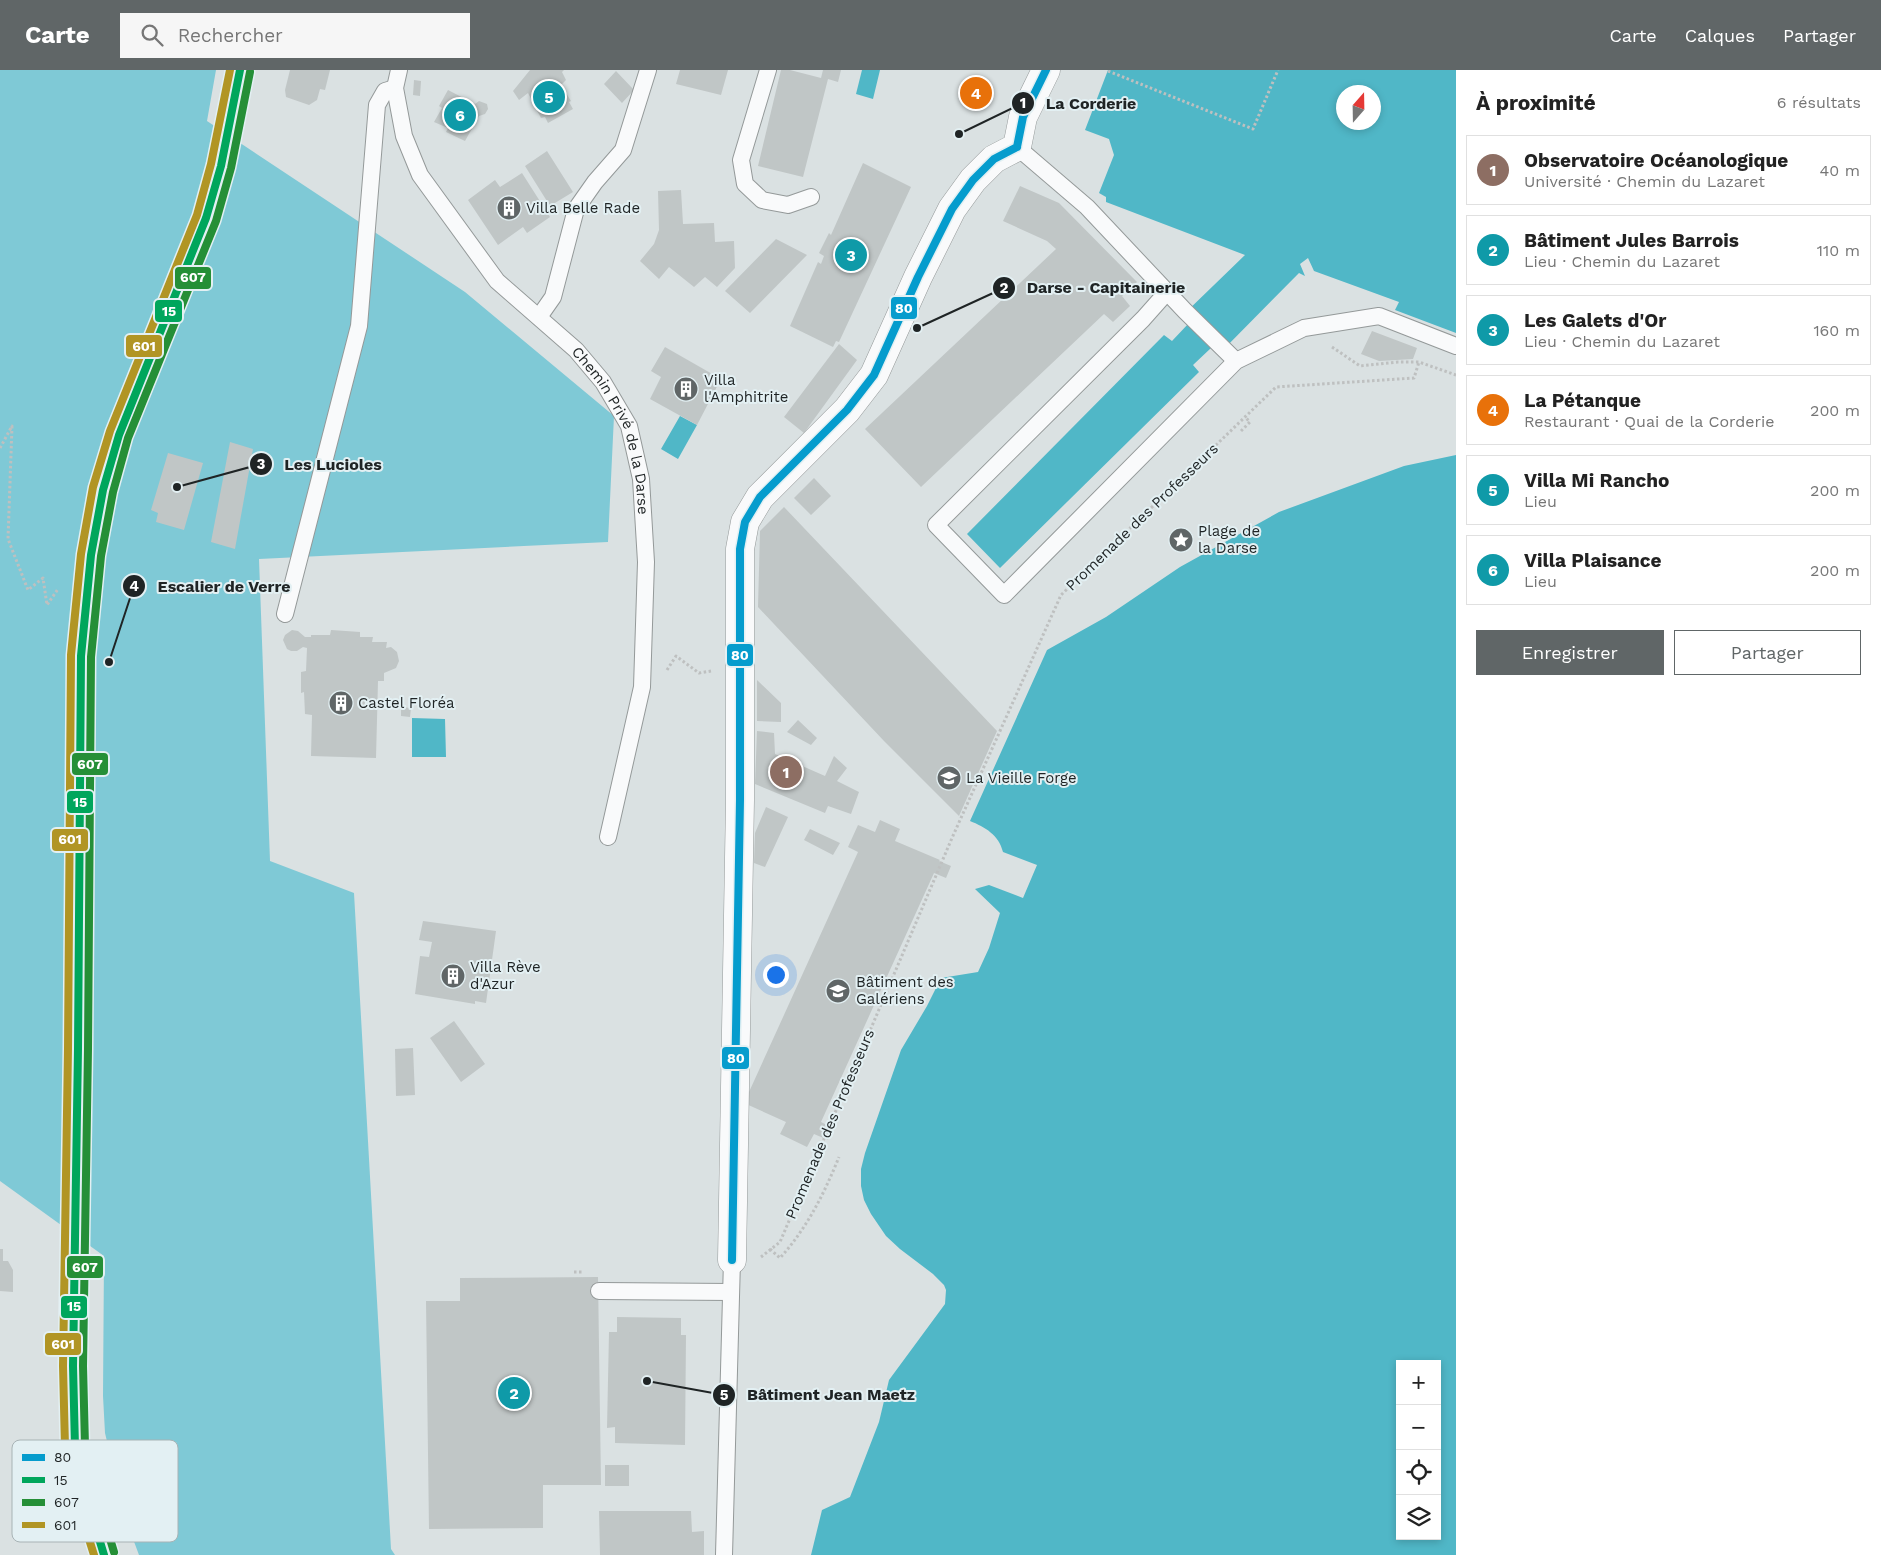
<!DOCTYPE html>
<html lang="fr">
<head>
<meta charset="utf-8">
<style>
	:root { --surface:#fff; --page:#f6f6f6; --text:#222; --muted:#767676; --line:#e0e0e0; --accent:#606667 }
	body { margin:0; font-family:"Work Sans",sans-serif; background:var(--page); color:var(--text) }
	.controls { position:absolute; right:15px; bottom:15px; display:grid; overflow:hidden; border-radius:0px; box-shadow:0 2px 8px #0003 }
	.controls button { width:45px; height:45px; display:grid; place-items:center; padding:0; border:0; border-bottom:1px solid var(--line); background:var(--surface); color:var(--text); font:25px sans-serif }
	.compass { position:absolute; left:1336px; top:15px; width:45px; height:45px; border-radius:50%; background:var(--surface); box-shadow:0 2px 8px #0003; rotate:20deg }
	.you { position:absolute; left:775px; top:904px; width:18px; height:18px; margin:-12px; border:4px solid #fff; border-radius:50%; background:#1a73e8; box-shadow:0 0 0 8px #1a73e833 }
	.badge { display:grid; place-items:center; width:32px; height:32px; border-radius:50%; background:var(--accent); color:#fff; font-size:16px; font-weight:700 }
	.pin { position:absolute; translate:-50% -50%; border:2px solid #fff; box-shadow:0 1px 5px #0006 }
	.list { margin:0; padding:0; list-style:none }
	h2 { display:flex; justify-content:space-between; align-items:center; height:65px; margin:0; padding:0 20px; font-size:21px }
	h2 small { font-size:16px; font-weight:400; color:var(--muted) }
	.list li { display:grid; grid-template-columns:32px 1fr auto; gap:15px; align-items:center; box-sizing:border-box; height:70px; margin:0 10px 10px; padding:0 10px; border:1px solid var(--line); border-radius:0px }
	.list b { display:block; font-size:19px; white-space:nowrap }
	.list p { margin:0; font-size:16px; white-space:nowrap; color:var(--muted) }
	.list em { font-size:16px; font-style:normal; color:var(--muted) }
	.actions { display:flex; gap:10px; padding:15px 20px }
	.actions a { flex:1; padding:11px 0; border:1px solid var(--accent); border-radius:0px; text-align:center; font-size:18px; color:var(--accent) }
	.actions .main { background:var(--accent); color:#fff }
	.icon { flex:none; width:28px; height:28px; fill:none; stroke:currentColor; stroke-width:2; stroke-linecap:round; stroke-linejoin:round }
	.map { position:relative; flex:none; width:1456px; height:1485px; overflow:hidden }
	header { display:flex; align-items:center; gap:30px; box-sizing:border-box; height:70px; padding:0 25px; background:var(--accent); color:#fff }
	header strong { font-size:24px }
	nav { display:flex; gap:28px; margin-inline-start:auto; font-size:18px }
	.search { width:350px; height:45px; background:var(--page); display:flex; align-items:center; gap:12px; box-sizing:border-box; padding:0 18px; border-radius:0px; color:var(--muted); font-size:19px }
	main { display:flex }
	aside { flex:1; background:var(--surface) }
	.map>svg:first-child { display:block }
	.forest { fill:#7fc9d6 }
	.water { fill:#50b7c7; fill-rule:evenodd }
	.building { fill:#c0c6c6 }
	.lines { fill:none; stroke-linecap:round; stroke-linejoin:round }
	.service-casing { stroke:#949999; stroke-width:18 }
	.minor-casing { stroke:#949999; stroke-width:29 }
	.secondary-casing { stroke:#949999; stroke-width:29 }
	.path { stroke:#bec0c0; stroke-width:3; stroke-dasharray:2.5 2.5; stroke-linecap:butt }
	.service { stroke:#f9fafb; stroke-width:16 }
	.minor { stroke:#f9fafb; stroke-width:28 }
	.secondary { stroke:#f9fafb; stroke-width:28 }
	.bus-1-casing { stroke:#e3f0f3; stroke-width:11 }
	.bus-2-casing { stroke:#e3f0f3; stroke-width:11 }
	.bus-3-casing { stroke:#e3f0f3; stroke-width:11 }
	.bus-4-casing { stroke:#e3f0f3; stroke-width:11 }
	.bus-1 { stroke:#059ccd; stroke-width:8 }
	.bus-2 { stroke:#00a65c; stroke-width:8 }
	.bus-3 { stroke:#258f37; stroke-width:8 }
	.bus-4 { stroke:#b19524; stroke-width:8 }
	.labels { text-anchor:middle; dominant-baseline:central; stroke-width:4; stroke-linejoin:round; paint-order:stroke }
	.poi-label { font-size:15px; fill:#1f2425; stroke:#e3f0f3; text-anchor:start }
	.street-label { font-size:15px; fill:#1f2425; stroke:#e3f0f3 }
	.key { fill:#e3f0f3; stroke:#a8b3b5; stroke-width:1 }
	.key-label { font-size:14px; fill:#1f2425 }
	.leader { fill:none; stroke:#1f2425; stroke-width:2 }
	.callout-dot { fill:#1f2425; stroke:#e3f0f3; stroke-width:2 }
	.mark-label { font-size:15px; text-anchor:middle; font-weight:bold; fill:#fff }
	.callout-label { font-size:16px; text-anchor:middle; font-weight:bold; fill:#1f2425; stroke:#e3f0f3; stroke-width:4; stroke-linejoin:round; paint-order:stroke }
	.line-badge { stroke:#e3f0f3; stroke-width:2 }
	.badge-label { font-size:14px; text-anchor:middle; font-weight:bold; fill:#fff }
</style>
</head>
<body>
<header>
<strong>Carte</strong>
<div class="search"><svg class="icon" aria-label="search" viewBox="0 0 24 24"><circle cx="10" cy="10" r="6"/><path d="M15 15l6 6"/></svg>Rechercher</div>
<nav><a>Carte</a><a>Calques</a><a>Partager</a></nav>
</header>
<main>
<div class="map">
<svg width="1456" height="1485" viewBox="0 0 1456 1485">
	<rect width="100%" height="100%" fill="#dae1e2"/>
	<!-- forest -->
	<path class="forest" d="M0,0H216L207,51L465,222L614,346L608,472L259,489L270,791L354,823L391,1479L395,1485H139L126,1450L105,1363L103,1326L104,1186L0,1111Z"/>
	<!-- water -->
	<path class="water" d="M862,0H880L873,29L856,24Z
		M1108,0H1456V263L1395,240L1399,232L1314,201L1308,188L1300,194L1305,206L1299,203L1218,285L1211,278L1193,295L1199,302L1000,498L967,464L1164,265L1172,271L1189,253L1182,246L1245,185L1106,132V127L1099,123L1114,85L1109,69L1085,60ZM1344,22H1374V52H1344Z
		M680,346L697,355L678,389L661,379Z
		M1456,385V1485H811L822,1440L850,1427L879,1352L889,1310L945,1234L946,1220L944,1215L933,1204L900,1179L886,1166L871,1144L864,1130L861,1116V1099L865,1083L901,980L927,936L941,908L978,902L989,878L1000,843L975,819L989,815L1023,828L1037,795L1003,782C999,765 985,757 970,751L1047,580L1106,547L1180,497L1279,442L1404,396ZM1400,1294H1437V1466H1400Z
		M412,648L445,649L446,687H412Z"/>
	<!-- building -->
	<path class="building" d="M290,0H330L325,20L320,19L317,30L309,35L286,27L285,20Z
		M530,0H564L562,2L566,10L561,15L571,31L569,32L573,39L548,53L545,47L541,48L528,23L519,30L513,21Z
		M680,0H728L721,25L676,14Z
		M781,0H790L821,8L823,0H841L838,12L828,9L803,107L758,96Z
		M616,1L634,20L622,33L604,14Z
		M414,10L421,11L420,26L413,25Z
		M448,20L475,34L479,31L487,34L488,39L485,44L479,46L465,71L446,62L448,58L434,52L442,38L439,36Z
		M547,81L573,122L550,136L525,96Z
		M863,93L911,117L839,272L836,271L833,277L790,256L818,192L821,194L824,186L819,183L829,163L831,165Z
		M522,103L550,147L527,163L523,157L498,175L468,130L495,110L500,117Z
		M1020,116L1059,133L1137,212L1122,226L1130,236L1113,252L1104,244L921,417L865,359L1056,179L1047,171L1003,151Z
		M681,120L683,154L714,153L715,172L734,171L735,198L717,217L705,207L694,217L669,197L659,209L640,191L654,174L659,160L658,121Z
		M776,169L807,185L750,243L725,221Z
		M1372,261L1417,278L1413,289L1379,291L1361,284Z
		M839,274L857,290L804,363L784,347Z
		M665,277L721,309L697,355L650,329L661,307L651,301Z
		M230,372L253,379L235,479L211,472Z
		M168,383L203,393L184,460L156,452L158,443L151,440Z
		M814,408L831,426L811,445L794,428Z
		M784,437L997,661L959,746L884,671L758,537L760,461Z
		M292,560L298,561L305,567H311V565H330L331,560L360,562V567H373L372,572H387L386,578L391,577L397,582L399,591L396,598L384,603V611H378L376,688L311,686L312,645L305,644L304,622L301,623V602L306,601L307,578L303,577L297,581H291L287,579L283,570L285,565Z
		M757,610L781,633V652L757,651Z
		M401,637L411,638L410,647L401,646Z
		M798,650L817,668L811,675L787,662Z
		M757,661L774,663L775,684L825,706L834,686L847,698L837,711L859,722L851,744L828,736L825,743L755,714Z
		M766,737L788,747L765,797L754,793L755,763Z
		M880,750L900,759L895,771L940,790L939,791L951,796L946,808L934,803L821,1052L833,1058L828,1070L814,1064L807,1077L780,1064L786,1052L744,1033L858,782L848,777L858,755L875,762Z
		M810,759L840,773L833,785L804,770Z
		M423,851L496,861L486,933L475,931V934L415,924L420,886L429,887L432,872L419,870Z
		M454,951L485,994L461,1012L430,968Z
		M413,978L415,1025L396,1026L395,979Z
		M0,1179H3V1191H8L13,1200V1222L0,1221Z
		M598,1207L601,1415H543V1458L429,1459L426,1231H460V1208Z
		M617,1247L681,1248V1265H686L685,1375L615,1373V1357L607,1358L609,1262H617Z
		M605,1395H629V1416H605Z
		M599,1441H691L692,1462L704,1461V1485H600Z"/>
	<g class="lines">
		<defs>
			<g id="service">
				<path id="s1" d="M399,0L395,18L404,66L420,105L497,211L576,280L603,312L629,356L641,409L646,492L642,617L608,767"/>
				<path d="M768,0L741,90L745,114L762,130L788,135L811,127"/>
				<path d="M1017,77L1087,137L1185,241L1236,291"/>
				<path d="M1167,222L1143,249L936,455L1004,525L1236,291L1304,258L1379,246L1456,276"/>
				<path d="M539,247L553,227L576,139L595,112L623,80L648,0"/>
				<path d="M285,544L359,256L377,35L385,21L395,18"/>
				<path d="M599,1221L731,1222"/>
				<path d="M724,1485L732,1190"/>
			</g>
			<path id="minor" d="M732,1190L740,730V479L745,452L760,427L847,340L874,305L918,207L952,139L973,110L994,89L1017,77L1023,47L1046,0"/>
			<path id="secondary" d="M104,1485L88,1432L75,1377L73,1296L78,979L81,586L91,485L103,420L119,365L206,148L221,96L240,0"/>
		</defs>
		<!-- service casing -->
		<use href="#service" class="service-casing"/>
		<!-- minor casing -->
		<use href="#minor" class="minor-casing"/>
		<!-- secondary casing -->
		<use href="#secondary" class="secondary-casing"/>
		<!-- path -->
		<path class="path" d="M1108,1L1253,59L1278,0
			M1332,277L1360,296L1398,292H1419L1456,305
			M1241,361L1250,352L1245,347
			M0,378L12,356L8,469L28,520L43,508L47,535L58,519
			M667,600L676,586L699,603L711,601
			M770,1179L780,1188C807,1158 824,1124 839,1087
			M761,1187L780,1172L952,768L1061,525L1276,317L1414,308L1419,292
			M574,1202H583"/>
		<!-- service -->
		<use href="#service" class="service"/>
		<!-- minor -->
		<use href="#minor" class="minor"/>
		<!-- secondary -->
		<use href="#secondary" class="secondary"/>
		<defs>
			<path id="bus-1" d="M1017,77L1023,47L1046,0
				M732,1190L740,730V479L745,452L760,427L847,340L874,305L918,207L952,139L973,110L994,89L1017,77"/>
			<path id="bus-2" d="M104,1485L88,1432L75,1377L73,1296L78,979L81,586L91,485L103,420L119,365L206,148L221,96L240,0"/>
			<path id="bus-3" d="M114,1482L98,1429L85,1376L83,1296L88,979L91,587L101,486L113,422L128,368L216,151L231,98L250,2"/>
			<path id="bus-4" d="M94,1485L78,1434L65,1377L63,1296L68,979L71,585L81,484L93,417L110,361L197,145L211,94L230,0"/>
		</defs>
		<!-- bus-1 casing -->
		<use href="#bus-1" class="bus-1-casing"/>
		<!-- bus-2 casing -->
		<use href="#bus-2" class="bus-2-casing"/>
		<!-- bus-3 casing -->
		<use href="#bus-3" class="bus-3-casing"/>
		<!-- bus-4 casing -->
		<use href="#bus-4" class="bus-4-casing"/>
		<!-- bus-1 -->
		<use href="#bus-1" class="bus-1"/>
		<!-- bus-2 -->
		<use href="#bus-2" class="bus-2"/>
		<!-- bus-3 -->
		<use href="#bus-3" class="bus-3"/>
		<!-- bus-4 -->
		<use href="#bus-4" class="bus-4"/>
	</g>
	<!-- icons -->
	<defs>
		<symbol id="building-disc" viewBox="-11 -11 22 22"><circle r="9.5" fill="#606667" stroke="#e3f0f3"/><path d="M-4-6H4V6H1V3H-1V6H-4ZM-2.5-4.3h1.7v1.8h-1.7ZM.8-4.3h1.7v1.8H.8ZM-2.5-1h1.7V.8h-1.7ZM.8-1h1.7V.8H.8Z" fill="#fff"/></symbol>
		<symbol id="sight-disc" viewBox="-11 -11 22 22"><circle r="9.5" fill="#606667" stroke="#e3f0f3"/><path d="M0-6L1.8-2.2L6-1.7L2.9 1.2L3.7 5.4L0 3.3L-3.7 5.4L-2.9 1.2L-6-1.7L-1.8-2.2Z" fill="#fff"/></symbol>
		<symbol id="university-disc" viewBox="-11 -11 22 22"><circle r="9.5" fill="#606667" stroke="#e3f0f3"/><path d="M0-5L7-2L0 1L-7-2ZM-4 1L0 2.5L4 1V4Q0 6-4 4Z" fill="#fff"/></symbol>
	</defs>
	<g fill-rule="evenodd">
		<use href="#building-disc" x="495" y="124" width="28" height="28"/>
		<use href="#building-disc" x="672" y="305" width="28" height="28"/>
		<use href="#sight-disc" x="1167" y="456" width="28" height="28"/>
		<use href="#building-disc" x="327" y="619" width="28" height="28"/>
		<use href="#university-disc" x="935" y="694" width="28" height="28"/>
		<use href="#building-disc" x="439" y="892" width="28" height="28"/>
		<use href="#university-disc" x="824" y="907" width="28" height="28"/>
	</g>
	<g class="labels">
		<!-- poi labels -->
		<g class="poi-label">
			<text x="526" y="138">Villa Belle Rade</text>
			<text x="704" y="310">Villa<tspan x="704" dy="17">l'Amphitrite</tspan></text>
			<text x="1198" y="461">Plage de<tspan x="1198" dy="17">la Darse</tspan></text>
			<text x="358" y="633">Castel Floréa</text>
			<text x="966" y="708">La Vieille Forge</text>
			<text x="470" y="897">Villa Rève<tspan x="470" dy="17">d'Azur</tspan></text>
			<text x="856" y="912">Bâtiment des<tspan x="856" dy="17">Galériens</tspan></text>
		</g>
		<!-- street labels -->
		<g class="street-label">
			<text stroke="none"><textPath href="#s1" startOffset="436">Chemin Privé de la Darse</textPath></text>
			<text transform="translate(1142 447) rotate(-44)">Promenade des Professeurs</text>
			<text transform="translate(830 1054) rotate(-67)">Promenade des Professeurs</text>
		</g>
	</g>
	<!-- legend -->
	<rect x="12" y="1370" width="166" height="102" rx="8" class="key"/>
	<rect x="22" y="1384" width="23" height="7" fill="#059ccd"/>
	<rect x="22" y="1407" width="23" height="6" fill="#00a65c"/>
	<rect x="22" y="1429" width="23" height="7" fill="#258f37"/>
	<rect x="22" y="1452" width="23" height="6" fill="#b19524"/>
	<g class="key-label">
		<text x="54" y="1392">80</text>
		<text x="54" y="1415">15</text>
		<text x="54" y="1437">607</text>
		<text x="54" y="1460">601</text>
	</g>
	<!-- callouts -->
	<path class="leader" d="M959 64L1023 33M917 258L1004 218M177 417L261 394M109 592L134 516M647 1311L724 1325"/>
	<g class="callout-dot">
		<circle cx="959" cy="64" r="5"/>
		<circle cx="917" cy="258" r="5"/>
		<circle cx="177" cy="417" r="5"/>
		<circle cx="109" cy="592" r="5"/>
		<circle cx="647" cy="1311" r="5"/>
		<circle cx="1023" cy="33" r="12"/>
		<circle cx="1004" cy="218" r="12"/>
		<circle cx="261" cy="394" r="12"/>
		<circle cx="134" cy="516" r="12"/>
		<circle cx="724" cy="1325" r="12"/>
	</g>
	<g class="mark-label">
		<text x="1023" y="38">1</text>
		<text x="1004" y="223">2</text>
		<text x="261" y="399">3</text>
		<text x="134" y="521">4</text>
		<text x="724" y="1330">5</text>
	</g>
	<g class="callout-label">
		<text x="1091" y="39">La Corderie</text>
		<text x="1106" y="223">Darse - Capitainerie</text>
		<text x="333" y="400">Les Lucioles</text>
		<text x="224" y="522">Escalier de Verre</text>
		<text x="831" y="1330">Bâtiment Jean Maetz</text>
	</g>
	<g class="line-badge">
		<rect x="174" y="196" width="38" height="24" rx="5" fill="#258f37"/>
		<rect x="890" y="226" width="28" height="24" rx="5" fill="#059ccd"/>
		<rect x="154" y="229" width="29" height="24" rx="5" fill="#00a65c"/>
		<rect x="125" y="264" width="38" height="24" rx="5" fill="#b19524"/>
		<rect x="726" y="573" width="28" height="24" rx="5" fill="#059ccd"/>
		<rect x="71" y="682" width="38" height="24" rx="5" fill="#258f37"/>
		<rect x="66" y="720" width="28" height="24" rx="5" fill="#00a65c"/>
		<rect x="51" y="758" width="38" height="24" rx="5" fill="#b19524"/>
		<rect x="721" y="976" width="29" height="24" rx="5" fill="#059ccd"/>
		<rect x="66" y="1185" width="38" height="24" rx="5" fill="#258f37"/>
		<rect x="60" y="1225" width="28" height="24" rx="5" fill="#00a65c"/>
		<rect x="44" y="1262" width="38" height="24" rx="5" fill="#b19524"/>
	</g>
	<g class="badge-label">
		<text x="193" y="212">607</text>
		<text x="904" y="243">80</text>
		<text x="169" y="246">15</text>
		<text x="144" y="281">601</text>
		<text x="740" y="590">80</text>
		<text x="90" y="699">607</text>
		<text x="80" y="737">15</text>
		<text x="70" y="774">601</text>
		<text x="736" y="993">80</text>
		<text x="85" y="1202">607</text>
		<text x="74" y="1241">15</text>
		<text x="63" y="1279">601</text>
	</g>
</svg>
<div class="controls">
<button>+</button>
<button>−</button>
<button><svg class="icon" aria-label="locate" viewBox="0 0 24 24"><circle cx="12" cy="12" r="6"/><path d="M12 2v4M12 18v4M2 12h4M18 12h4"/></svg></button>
<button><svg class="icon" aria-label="layers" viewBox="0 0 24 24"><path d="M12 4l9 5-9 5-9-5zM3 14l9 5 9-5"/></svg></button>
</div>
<svg class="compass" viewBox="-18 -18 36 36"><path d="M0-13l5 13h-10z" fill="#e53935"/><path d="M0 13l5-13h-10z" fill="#767676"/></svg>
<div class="you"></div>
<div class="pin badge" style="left:786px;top:702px;background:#8d6e63">1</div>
<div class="pin badge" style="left:514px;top:1323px;background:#0f9aa8">2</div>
<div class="pin badge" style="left:851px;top:185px;background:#0f9aa8">3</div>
<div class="pin badge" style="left:976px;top:23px;background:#e8710a">4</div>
<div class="pin badge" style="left:549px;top:27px;background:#0f9aa8">5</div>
<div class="pin badge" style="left:460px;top:45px;background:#0f9aa8">6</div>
</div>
<aside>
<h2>À proximité<small>6 résultats</small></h2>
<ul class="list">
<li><span class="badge" style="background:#8d6e63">1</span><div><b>Observatoire Océanologique</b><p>Université · Chemin du Lazaret</p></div><em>40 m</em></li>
<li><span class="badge" style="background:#0f9aa8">2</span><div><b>Bâtiment Jules Barrois</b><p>Lieu · Chemin du Lazaret</p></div><em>110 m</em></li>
<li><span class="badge" style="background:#0f9aa8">3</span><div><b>Les Galets d'Or</b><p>Lieu · Chemin du Lazaret</p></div><em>160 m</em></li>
<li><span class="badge" style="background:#e8710a">4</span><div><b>La Pétanque</b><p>Restaurant · Quai de la Corderie</p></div><em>200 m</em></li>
<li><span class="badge" style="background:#0f9aa8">5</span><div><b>Villa Mi Rancho</b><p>Lieu</p></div><em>200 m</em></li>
<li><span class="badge" style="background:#0f9aa8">6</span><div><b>Villa Plaisance</b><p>Lieu</p></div><em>200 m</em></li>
</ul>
<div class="actions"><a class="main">Enregistrer</a><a>Partager</a></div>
</aside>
</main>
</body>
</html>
